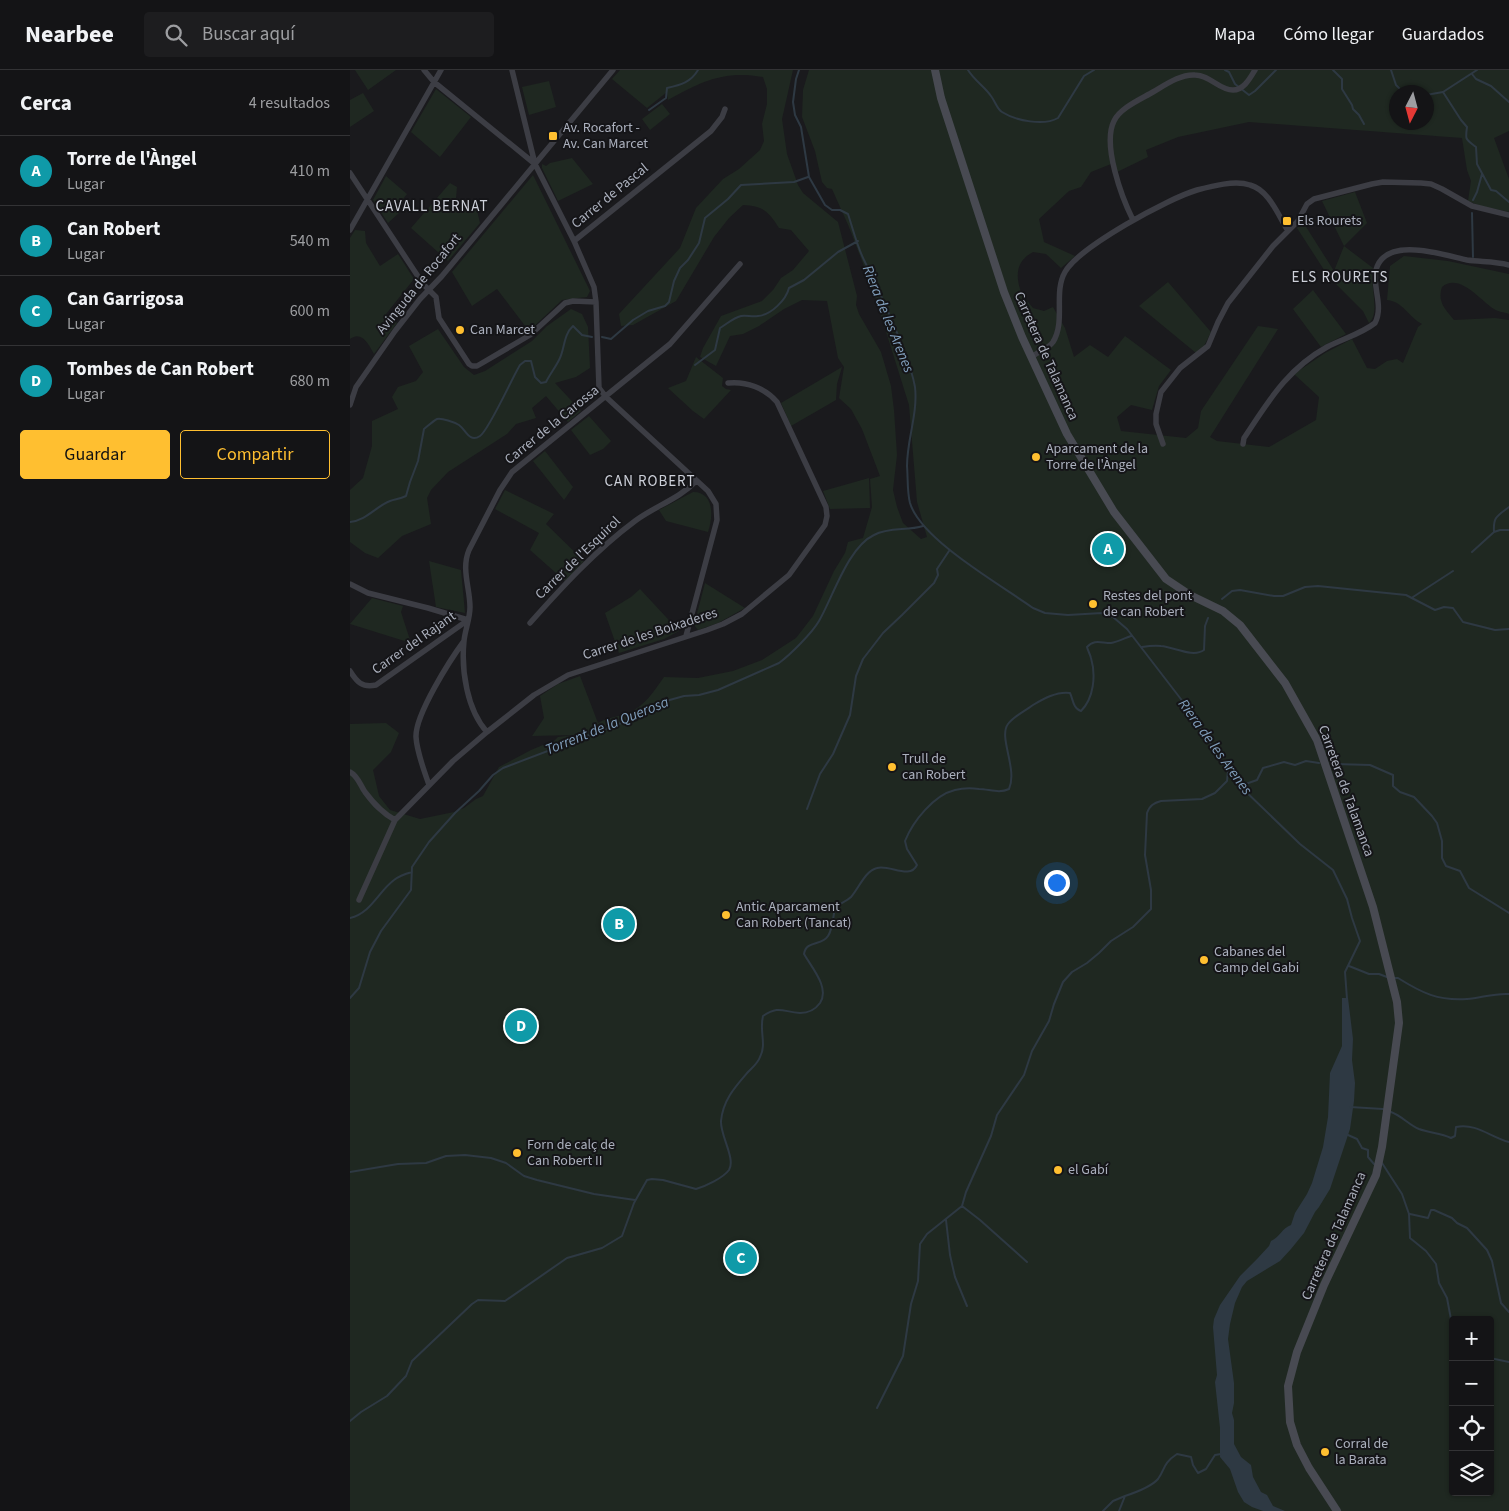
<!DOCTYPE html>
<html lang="es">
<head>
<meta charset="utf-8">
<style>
	:root { --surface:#141416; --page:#1d1d1f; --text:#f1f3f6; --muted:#9d9ea1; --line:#333335; --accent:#ffbf30 }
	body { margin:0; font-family:"Source Sans 3",sans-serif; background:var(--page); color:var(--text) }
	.controls { position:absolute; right:15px; bottom:15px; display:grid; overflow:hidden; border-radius:5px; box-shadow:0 1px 4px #0004 }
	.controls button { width:45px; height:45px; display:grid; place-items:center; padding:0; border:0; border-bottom:1px solid var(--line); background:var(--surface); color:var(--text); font:25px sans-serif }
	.compass { position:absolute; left:1039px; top:15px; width:45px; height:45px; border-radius:50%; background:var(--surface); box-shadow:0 1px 4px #0004; rotate:186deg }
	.you { position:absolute; left:706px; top:812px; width:18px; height:18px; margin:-12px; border:4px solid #fff; border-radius:50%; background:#1a73e8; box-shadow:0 0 0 8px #1a73e833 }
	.badge { display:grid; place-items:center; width:32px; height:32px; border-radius:50%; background:var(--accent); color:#fff; font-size:16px; font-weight:700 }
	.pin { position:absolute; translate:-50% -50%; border:2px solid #fff; box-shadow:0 1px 5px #0006 }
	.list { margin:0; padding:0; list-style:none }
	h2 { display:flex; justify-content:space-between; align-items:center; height:65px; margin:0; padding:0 20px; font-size:21px }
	h2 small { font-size:16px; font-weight:400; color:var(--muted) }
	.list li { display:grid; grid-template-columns:32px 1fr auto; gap:15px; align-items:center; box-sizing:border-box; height:70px; padding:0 20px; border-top:1px solid var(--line) }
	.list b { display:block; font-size:19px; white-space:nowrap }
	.list p { margin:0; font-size:16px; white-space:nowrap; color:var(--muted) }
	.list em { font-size:16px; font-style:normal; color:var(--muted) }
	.actions { display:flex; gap:10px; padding:15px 20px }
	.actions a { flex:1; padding:11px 0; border:1px solid var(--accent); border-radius:5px; text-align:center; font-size:18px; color:var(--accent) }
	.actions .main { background:var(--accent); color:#111 }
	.icon { flex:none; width:28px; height:28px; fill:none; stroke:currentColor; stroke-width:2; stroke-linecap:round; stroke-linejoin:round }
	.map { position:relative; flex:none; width:1159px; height:1441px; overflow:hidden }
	header { display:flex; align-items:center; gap:30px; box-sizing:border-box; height:70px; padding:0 25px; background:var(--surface); border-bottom:1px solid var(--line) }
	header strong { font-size:24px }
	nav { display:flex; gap:28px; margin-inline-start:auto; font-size:18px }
	.search { width:350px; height:45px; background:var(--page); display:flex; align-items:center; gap:12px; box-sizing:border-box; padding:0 18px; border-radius:5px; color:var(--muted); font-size:19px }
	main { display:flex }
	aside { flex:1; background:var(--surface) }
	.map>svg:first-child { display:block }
	.green { fill:#1f2821; fill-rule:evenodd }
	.water { fill:#2e3943 }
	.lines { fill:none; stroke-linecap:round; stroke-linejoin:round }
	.stream { stroke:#2e3943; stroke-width:2 }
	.street { stroke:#3c3d44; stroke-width:5.5 }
	.secondary { stroke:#484a52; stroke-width:8 }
	.poi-dot { fill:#ffbf30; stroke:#151518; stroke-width:2 }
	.labels { text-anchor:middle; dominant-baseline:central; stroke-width:4; stroke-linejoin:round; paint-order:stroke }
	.poi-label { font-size:14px; fill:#abb0bd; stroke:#151518; text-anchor:start }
	.street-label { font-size:14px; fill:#abb0bd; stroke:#151518 }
	.neighbourhood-label { font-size:15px; letter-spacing:1px; fill:#cdd0d9; stroke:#151518 }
	.water-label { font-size:15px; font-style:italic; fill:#809ebb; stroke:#151518 }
</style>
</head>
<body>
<header>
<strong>Nearbee</strong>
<div class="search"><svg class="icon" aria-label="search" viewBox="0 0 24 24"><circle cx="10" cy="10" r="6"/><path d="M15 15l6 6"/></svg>Buscar aquí</div>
<nav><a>Mapa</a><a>Cómo llegar</a><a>Guardados</a></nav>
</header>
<main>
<aside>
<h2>Cerca<small>4 resultados</small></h2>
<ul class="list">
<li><span class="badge" style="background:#0f9aa8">A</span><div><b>Torre de l'Àngel</b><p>Lugar</p></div><em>410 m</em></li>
<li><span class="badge" style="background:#0f9aa8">B</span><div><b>Can Robert</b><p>Lugar</p></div><em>540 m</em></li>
<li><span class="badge" style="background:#0f9aa8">C</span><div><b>Can Garrigosa</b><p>Lugar</p></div><em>600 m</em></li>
<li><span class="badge" style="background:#0f9aa8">D</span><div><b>Tombes de Can Robert</b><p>Lugar</p></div><em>680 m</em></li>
</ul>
<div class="actions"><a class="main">Guardar</a><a>Compartir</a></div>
</aside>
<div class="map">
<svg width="1159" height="1441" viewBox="0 0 1159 1441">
	<rect width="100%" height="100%" fill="#1a1a1d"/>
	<!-- green -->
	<path class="green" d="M5,0H46L18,20Z
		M270,0H443L432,49L437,84L448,115L453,123L488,152L507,226L506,235L509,244L531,282L541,316L544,340L547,385L543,420L547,437L553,453L571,469L577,467L567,432L559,335L522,217L499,157L482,119L477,118L472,112L465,81L452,47L453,20L459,0H1159V61L1144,68L1159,109V142L1131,136L1118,131L1121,111L1117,100L1112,68L899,52L828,67L796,80L798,87L767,102L761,94L741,102L731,117L719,121L689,149L694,172L725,186L711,198L696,184L683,182C668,190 665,202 670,219C672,225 679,233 683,238L694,241L703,237L715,258L724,287L740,275L758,287L775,266L821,300L809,316L802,340L781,335L767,347L771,361L836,368L848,358L851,341L908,256L928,259L860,367L867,371L919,377L966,350L969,327L944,304L975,283L1002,269L1017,298L1025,299L1037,291L1047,289L1053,293L1068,257L1072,254C1058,247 1054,232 1037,230L1040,196L1054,186L1098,191L1159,204V244C1154,242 1148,242 1144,239C1131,231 1109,202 1092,217C1087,232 1095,239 1104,250L1145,248L1159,250V1441H0V654L36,653L49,663L41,682L23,700L29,726L40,740L70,749L104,742L114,738L126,729L133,726L149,697L181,680L193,675L199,676L208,667L225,665L182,666L194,648L190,626L208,614L230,606L248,653C258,647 269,647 278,643C295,636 304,621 314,607L348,608L383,601L412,590L446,568L463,546L484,501L495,483L498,472L513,468L522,437L520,409L530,406L512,359L501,339L489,328L494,297L488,288L477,231L452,230L434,239L409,256L393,264L380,266L366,296L350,287L353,278L371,246L412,231L423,220L431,208L443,200L459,181L441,160L429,158C418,141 413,136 393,135L379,148L364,167L326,231L283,255L271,256L269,244L330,178L346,138L373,109L389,99L410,80L414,71L412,54L417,34V19L413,7C373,0 351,12 318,30L317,22L297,38L262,9ZM1046,22H1076V52H1046ZM1103,1250H1140V1422H1103Z
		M199,11L206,37L179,45L172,17Z
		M86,19L121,47L90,87L61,62Z
		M13,23L24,41L0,57V30Z
		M312,34L320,44L300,60L292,49Z
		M222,88L243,114L208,131L192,98V94L196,96L200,93Z
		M183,105L240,221L237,227L212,230L179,261L147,219L122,236L102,202Z
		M36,106L57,124L50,133V142L38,153L23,130Z
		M100,113L107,117L106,128L126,136L130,153L98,191L61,158Z
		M1005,122L1017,153L994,176L1023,198C1019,214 1031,243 1019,253L1013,241L978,206L947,158L953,152L984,201L994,176L972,131Z
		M5,160L15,161L16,173L30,196L48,184L64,209L36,244L47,253L24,284C19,275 12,260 0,269V168Z
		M818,212L861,262L854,276L846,283L789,236Z
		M963,220L996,264L971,277L943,239Z
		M221,239L232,244L238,257L240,298L226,307L205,313L231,341L218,352L196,326L182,338L186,348L166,354L157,364L98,402L81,420L77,428L81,454L52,466L28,488L15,483L0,472V420L13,408L22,376V351L48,339L42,327L48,317L66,311L73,302L59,276L88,259L114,297L124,305L135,301L182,271L197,256Z
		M346,287L373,308L372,316L376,319L381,320L354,349L343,341L318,318L336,311Z
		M492,297L487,314L486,330L441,356L431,333Z
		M239,346L261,371L253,379L240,385L221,360Z
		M195,381L223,417L214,430L183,391Z
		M519,408L520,438L480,439L473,421Z
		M155,420L204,444L196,454L234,491L215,511L180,480L189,463L145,439Z
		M343,422C365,422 363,448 358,462L316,451L309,440Z
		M79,491L111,500L115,543L86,537Z
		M355,513L395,538L368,553L348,560L344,555Z
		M290,519L329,561L314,569L269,583L255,543L281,527Z
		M22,528L53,536L51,542L61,573L0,554Z"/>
	<!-- water -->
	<path class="water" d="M992,928H998L1003,969L1002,990L1005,1013L1004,1031L1000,1059L980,1119L969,1137L965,1142L954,1163L941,1179L930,1191L897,1211L892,1217L885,1233L880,1254L878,1269L884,1313V1333L882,1343L884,1350V1374L891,1387L901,1395L903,1407L911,1422L917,1425L923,1436L935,1441H913L902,1437L894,1432L888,1422L880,1399L870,1387V1358L865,1312L867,1305L863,1257L864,1249L870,1235L890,1206L907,1189L919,1176L921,1171C930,1167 932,1158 941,1155L945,1143L957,1124L962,1113L973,1077L978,1047L980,1003L992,976Z"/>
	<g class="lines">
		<!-- stream -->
		<path class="stream" d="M449,0L446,9L443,32L445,45L451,57L459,107L475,135L482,140H490L498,144C503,159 507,176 514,190C529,221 544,252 555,284C559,294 563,306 565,317C568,344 557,369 557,396C558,407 557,422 560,433C571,470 651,515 683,538L695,543L718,545L752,543L763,547L777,559L837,637L878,701L890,716L950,774L983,800L997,829L1002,848L1010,871L995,902L997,929
			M618,0C624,10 635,17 641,26C645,31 647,39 652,42C666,51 694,56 708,48L734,6L744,0
			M875,0L879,2L885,14L899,25L905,21L926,0
			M983,0L992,9V19L1002,35L1003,39L1009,45L1014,54
			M1041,0L1046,15L1053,22
			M1122,4L1126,9L1141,16L1159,32
			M1093,22L1111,50L1117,57C1115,71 1116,69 1126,77L1127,94L1141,120L1146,121L1159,132
			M1076,25L1093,22L1127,0
			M299,40L316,28L317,18C331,15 341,12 348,0
			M1123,130L1127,122L1132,104
			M1122,143L1123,187
			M252,267L261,269L283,250L298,241L315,236L319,232L324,211L330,198L338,190L349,173L355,148L378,129L391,115L444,112L458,107
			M345,295L365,280L370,258C377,254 383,248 391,246C396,245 402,247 408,246C421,245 436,230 439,218L454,210L488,182L508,171
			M0,452C17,450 25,437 40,431C46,429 50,429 56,426L60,412L68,391L74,359C78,356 83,351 87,349C92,348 104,352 109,355C116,360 119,373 130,366C139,360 162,308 170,295L175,291H181L185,307L191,313L196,312C200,304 205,298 209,290C215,279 213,265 223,256L232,265L242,267
			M1144,462L1150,460H1159
			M1122,482L1144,462C1143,447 1147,446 1159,437
			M1063,527L1103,501
			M872,529L882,521L890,520L924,526H933L955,517L968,516L1056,525L1085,540L1094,537L1103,538L1113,552L1145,560L1159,559
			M792,577C798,576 804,575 811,576C824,577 843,588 854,580L855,556L858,548
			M985,694L1020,695L1043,705V716L1050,722L1064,727L1082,746L1087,753L1092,771V788L1096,796L1110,801L1119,818L1159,843
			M890,716L907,710L913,698L934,692L945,695L956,691L969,693
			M457,739L470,704L483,684L500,645L506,606L513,589L533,563L552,545L584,513L588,505L587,499L599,481
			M0,848C21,843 28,822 44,810C49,806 55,804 62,802
			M999,896L1019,904H1029L1037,907
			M1044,908H1048C1072,923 1088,931 1117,929C1131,928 1144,923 1159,924
			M0,928L9,918L20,882L31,861L61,820L62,797L79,772L105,743L129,721L143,705L153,698L274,652L286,644L316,631L334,626L349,625L368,620L429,593C440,585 462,563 469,551C483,527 498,477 524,465C539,457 557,461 573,456
			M1000,1037L1033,1039
			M1041,1042C1052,1046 1059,1055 1069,1059C1080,1063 1091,1063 1101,1068L1105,1066L1106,1057C1127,1053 1140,1067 1159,1072
			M998,1065L1007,1069L1012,1078L1018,1080V1087L1024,1094
			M1032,1093L1052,1124L1059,1144L1060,1168L1076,1181L1086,1194L1089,1213L1097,1228L1103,1260
			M0,1102L48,1094L76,1093L96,1086L115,1085L141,1088L156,1093L174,1106L187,1110L244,1124L285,1130
			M612,1136L630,1150L677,1192
			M1060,1144L1078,1148L1081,1140H1084L1102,1148L1107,1153L1117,1158L1137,1180L1142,1191L1151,1233L1159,1242
			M596,1150L600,1185L605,1207L617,1236
			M1140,1288L1159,1292
			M527,1338L553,1286L561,1234L568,1211L570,1174L577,1164L612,1136L616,1122L641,1066L647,1045L674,1005L682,981L699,951L704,934L713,912L722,902L737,893L749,883L761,871L783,857L801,839V820L795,785L797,743C800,735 804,733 811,731L852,729L865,723L877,711L878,701
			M0,1351L11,1342L37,1326L56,1306L62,1291L122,1234L128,1230L155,1231L217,1188L252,1178L272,1166L284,1133L297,1110L302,1109L313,1110L346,1119C356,1116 373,1108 379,1100C386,1089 370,1065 371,1051C373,1030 385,1017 398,1002C403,997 408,993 410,987C417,973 409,962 413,946C429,935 433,942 450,943C458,943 465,940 470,933C480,918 462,898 454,884C456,870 472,876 478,866C483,859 483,846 485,838C489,833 496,832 501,827C509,818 515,801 527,798C539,794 560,810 567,795L557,779L555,771C563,751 584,725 605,720C613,718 621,718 629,719C639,719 649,724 659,719C668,699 648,667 658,654C664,646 675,641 683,635C693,629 707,621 720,623C723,629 723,639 731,641C744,628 746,605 741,588C740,584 738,581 737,577C744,569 751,573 761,573C767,572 775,568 781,566
			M753,1441L763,1431L775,1426
			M769,1441L775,1426C784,1423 802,1416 808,1409C816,1398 812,1394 827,1384L841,1387L843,1395L848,1403L856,1399L865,1385L871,1384"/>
		<!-- street -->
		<path class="street" d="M74,0L84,12L185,94
			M162,0L185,94L224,171L244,217L246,232L249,318L256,327L358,421L366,434L367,450L336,566
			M0,103L73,214L86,227L89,248L119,294L122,296H127L180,265L215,233L223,231L246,232
			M783,150C772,128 752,75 764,51C770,38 791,29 803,22C815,15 830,4 845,5C860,5 869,20 883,20C894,20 900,8 905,0
			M0,160L91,0
			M224,171L361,61L372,47L375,39
			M682,287C688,281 698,279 703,272C716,251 703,223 715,202C729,177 819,128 847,120C862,116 885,110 900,115C919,120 928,145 938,161
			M0,335L6,317L45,261L70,229L92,206L263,0
			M813,374L806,354V344L811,322L830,298L858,276L868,252L878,233L923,176L948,151L957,134L964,129L1022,114L1033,112L1071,113L1081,114L1092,119L1122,136L1159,145
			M893,374L894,368C918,332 937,299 977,277C992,269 1011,264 1025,253C1034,236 1022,217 1026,200C1035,165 1094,185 1117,190C1131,192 1145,191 1159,195
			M0,514L18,523L78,538L118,550
			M180,553C212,517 246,480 285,451C305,436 329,429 346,411
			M0,601C7,612 12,618 26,615L118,550
			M137,662C117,640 111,600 114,571C115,560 120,549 120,537C120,518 111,499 119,480L150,420L162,402L320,274L390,194
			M0,702C8,706 10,715 15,722C24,734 32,743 45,750
			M79,715C74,700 67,683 66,667C65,645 100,590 114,571
			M9,830L45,750L103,691L137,662L184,625L218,605L357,560L373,554L392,544L439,505L475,455L477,446L476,437L427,332C415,318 396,311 378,313"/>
		<!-- secondary -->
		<path class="secondary" d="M585,0L591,28L654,222L672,267L717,364L764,442L816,509L840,525L873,541L890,555L935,613L967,670L1023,837L1047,932L1049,953L1032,1077L1026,1105L974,1215L947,1282L938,1316L940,1352L947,1375L959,1398L987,1441"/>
	</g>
	<!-- markers -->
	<g class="poi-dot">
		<rect x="198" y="61" width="10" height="10" rx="2.5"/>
		<rect x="932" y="146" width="10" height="10" rx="2.5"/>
		<circle cx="110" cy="260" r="5"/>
		<circle cx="686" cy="387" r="5"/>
		<circle cx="743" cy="534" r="5"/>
		<circle cx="542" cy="697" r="5"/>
		<circle cx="376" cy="845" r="5"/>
		<circle cx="854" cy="890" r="5"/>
		<circle cx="167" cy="1083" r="5"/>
		<circle cx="708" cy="1100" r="5"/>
		<circle cx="975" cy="1382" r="5"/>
	</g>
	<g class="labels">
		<!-- poi labels -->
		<g class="poi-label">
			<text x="213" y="58">Av. Rocafort -<tspan x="213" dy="16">Av. Can Marcet</tspan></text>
			<text x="947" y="151">Els Rourets</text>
			<text x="120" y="260">Can Marcet</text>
			<text x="696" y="379">Aparcament de la<tspan x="696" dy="16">Torre de l'Àngel</tspan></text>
			<text x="753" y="526">Restes del pont<tspan x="753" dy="16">de can Robert</tspan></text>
			<text x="552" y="689">Trull de<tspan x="552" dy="16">can Robert</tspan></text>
			<text x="386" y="837">Antic Aparcament<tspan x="386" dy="16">Can Robert (Tancat)</tspan></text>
			<text x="864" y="882">Cabanes del<tspan x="864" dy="16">Camp del Gabi</tspan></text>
			<text x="177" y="1075">Forn de calç de<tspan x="177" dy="16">Can Robert II</tspan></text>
			<text x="718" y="1100">el Gabí</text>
			<text x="985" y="1374">Corral de<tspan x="985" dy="16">la Barata</tspan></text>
		</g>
		<!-- street labels -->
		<g class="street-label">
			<text transform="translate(260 126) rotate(-39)">Carrer de Pascal</text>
			<text transform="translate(69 214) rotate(-51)">Avinguda de Rocafort</text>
			<text transform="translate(696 286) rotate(66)">Carretera de Talamanca</text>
			<text transform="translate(202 355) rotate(-39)">Carrer de la Carossa</text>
			<text transform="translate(228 488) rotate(-44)">Carrer de l'Esquirol</text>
			<text transform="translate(300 564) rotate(-18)">Carrer de les Boixaderes</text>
			<text transform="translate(64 573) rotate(-35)">Carrer del Rajant</text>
			<text transform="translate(996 721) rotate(70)">Carretera de Talamanca</text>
			<text transform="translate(984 1166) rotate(-66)">Carretera de Talamanca</text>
		</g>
		<!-- neighbourhood labels -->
		<g class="neighbourhood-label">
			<text x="82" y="136">CAVALL BERNAT</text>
			<text x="990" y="207">ELS ROURETS</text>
			<text x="300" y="411">CAN ROBERT</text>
		</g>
		<!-- water labels -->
		<g class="water-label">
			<text transform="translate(538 249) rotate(68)">Riera de les Arenes</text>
			<text transform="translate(257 656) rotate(-22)">Torrent de la Querosa</text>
			<text transform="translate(865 677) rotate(54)">Riera de les Arenes</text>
		</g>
	</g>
</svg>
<div class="controls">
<button>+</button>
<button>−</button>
<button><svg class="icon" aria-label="locate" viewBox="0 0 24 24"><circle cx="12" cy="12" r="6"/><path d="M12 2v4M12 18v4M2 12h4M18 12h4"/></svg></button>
<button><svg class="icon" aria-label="layers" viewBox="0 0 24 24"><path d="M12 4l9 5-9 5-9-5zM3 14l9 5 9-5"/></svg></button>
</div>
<svg class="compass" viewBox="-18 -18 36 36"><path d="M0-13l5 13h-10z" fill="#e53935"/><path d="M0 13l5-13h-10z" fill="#9d9ea1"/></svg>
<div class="you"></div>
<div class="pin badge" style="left:758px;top:479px;background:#0f9aa8">A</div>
<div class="pin badge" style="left:269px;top:854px;background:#0f9aa8">B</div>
<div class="pin badge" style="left:391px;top:1188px;background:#0f9aa8">C</div>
<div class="pin badge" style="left:171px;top:956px;background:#0f9aa8">D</div>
</div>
</main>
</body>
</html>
